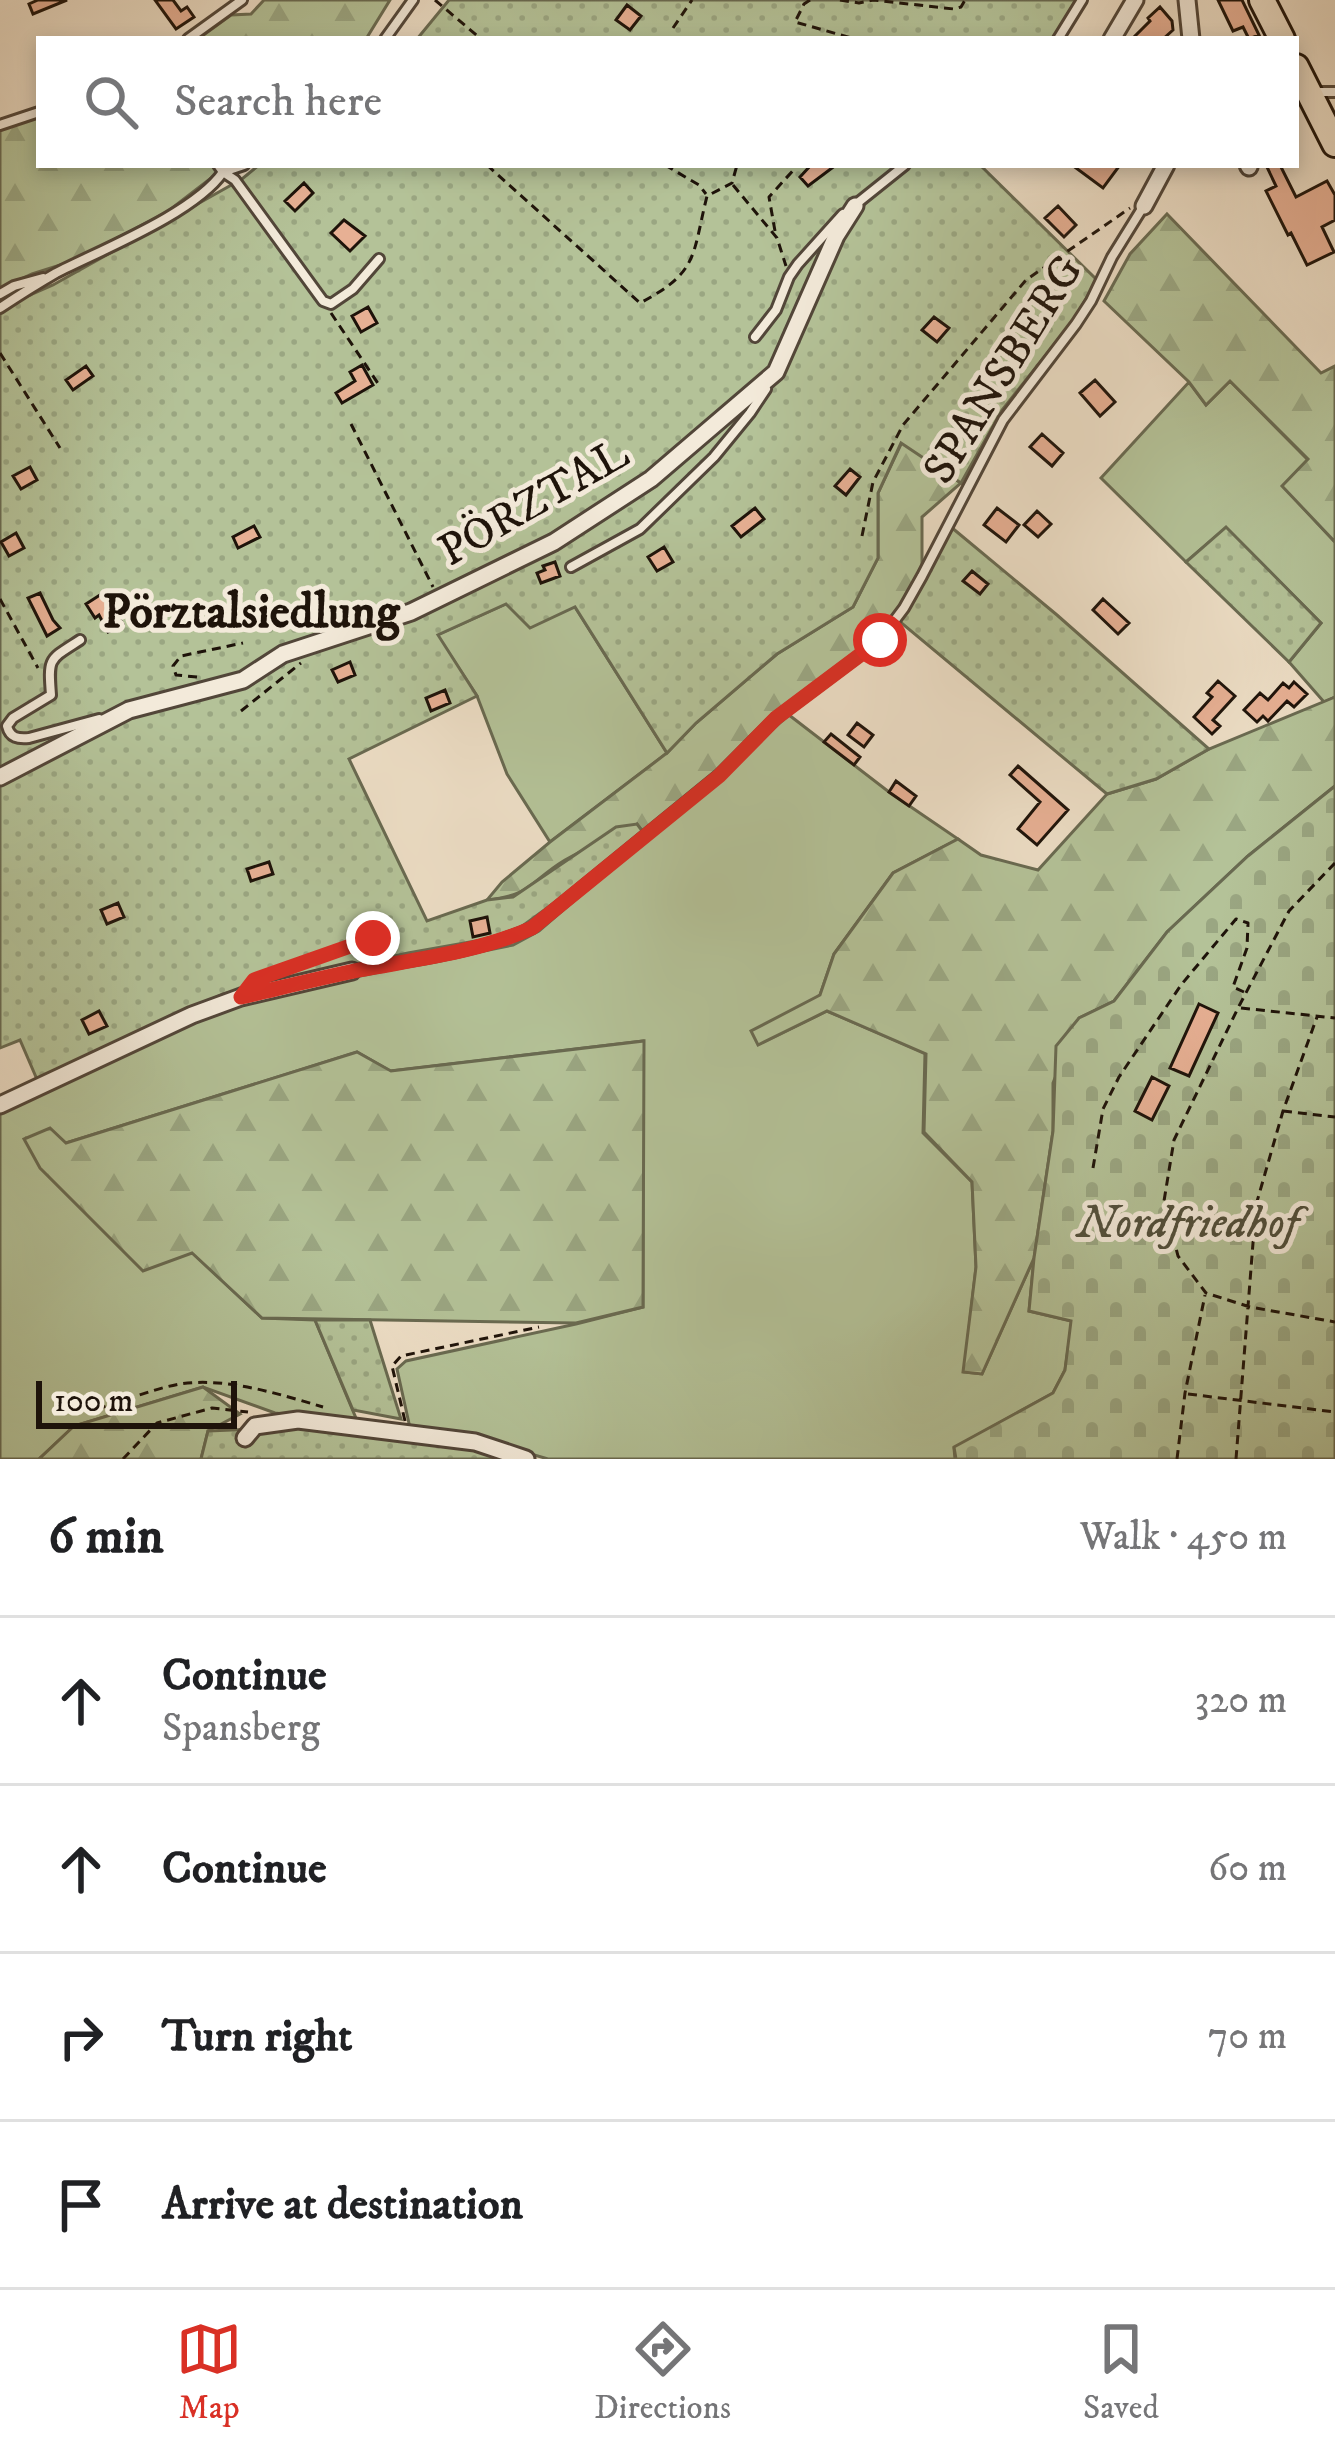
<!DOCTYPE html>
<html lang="en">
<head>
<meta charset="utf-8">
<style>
	:root { --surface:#fff; --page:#f6f6f6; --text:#202124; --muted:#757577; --line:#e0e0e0; --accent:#d93025 }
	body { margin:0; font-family:"IM FELL DW Pica",serif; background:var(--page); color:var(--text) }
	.scale { position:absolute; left:36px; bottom:30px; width:201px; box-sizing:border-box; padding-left:12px; border:6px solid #1e130a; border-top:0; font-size:33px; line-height:42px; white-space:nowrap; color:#1e130a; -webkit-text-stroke:9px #f3eada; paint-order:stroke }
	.stop { position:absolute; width:36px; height:36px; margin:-27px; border:9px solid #d93025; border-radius:50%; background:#fff }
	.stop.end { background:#d93025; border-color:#fff; box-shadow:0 3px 12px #0008 }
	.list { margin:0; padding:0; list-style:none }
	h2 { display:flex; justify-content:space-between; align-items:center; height:156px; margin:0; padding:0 48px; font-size:51px }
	h2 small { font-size:39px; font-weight:400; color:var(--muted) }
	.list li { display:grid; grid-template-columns:78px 1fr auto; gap:36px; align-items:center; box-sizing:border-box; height:168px; padding:0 48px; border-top:3px solid var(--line) }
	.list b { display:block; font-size:45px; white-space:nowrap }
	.list p { margin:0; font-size:39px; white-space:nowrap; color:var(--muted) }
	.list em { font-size:39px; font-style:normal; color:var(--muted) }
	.icon { flex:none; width:66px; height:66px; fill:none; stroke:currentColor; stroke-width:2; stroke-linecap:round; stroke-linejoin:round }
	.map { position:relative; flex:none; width:1335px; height:1459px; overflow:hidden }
	.search { position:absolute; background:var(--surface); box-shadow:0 6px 18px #0003; left:36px; right:36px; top:36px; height:132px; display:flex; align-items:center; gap:30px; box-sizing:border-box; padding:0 42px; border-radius:0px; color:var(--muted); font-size:45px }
	.sheet { height:828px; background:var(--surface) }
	nav { display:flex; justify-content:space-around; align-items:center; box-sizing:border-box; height:168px; border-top:3px solid var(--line); background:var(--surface); font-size:33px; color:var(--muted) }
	nav a { display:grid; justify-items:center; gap:6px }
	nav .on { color:var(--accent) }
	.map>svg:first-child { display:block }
	.grass { fill:#b4c298; stroke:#696a51; stroke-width:3 }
	.forest { fill:url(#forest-firs); stroke:#696a51; stroke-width:3 }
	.cemetery { fill:url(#cemetery-stones); stroke:#696a51; stroke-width:3 }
	.park { fill:url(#park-dots); stroke:#696a51; stroke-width:3 }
	.building { fill:#e7b094; stroke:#1e130a; stroke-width:3 }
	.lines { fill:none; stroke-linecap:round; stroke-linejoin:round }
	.lane-casing { stroke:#524639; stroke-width:14 }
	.street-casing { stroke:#524639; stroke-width:21 }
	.primary-casing { stroke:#1e130a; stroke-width:30 }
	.path { stroke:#1e130a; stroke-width:3; stroke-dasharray:9 6; stroke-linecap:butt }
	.lane { stroke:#f3eada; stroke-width:8 }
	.street { stroke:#f3eada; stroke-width:15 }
	.primary { stroke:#eddec6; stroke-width:24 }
	.route { stroke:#d93025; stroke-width:15 }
	.labels { text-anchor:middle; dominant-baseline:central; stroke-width:10; stroke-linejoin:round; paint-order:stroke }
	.street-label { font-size:45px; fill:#1e130a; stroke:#f3eada }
	.park-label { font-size:45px; font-style:italic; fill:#52503c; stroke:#f3eada }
	.neighbourhood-label { font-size:48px; font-weight:bold; fill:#1e130a; stroke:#f3eada }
</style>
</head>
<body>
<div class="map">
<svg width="1335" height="1459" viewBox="0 0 1335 1459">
	<defs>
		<pattern id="forest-firs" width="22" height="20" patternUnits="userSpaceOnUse" patternTransform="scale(3)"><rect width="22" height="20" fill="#b4c298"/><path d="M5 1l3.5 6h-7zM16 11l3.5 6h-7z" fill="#9aa682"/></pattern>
		<pattern id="cemetery-stones" width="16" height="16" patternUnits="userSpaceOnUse" patternTransform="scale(3)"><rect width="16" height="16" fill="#b4c298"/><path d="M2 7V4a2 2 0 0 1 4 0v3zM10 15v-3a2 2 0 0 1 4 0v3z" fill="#9aa682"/></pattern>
		<pattern id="park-dots" width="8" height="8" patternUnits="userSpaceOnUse" patternTransform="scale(3)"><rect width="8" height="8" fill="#b4c298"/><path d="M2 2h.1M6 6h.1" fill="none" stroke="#9aa682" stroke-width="1.8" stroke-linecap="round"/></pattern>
	</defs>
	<rect width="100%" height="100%" fill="#eddec6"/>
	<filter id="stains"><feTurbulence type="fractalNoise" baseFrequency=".00167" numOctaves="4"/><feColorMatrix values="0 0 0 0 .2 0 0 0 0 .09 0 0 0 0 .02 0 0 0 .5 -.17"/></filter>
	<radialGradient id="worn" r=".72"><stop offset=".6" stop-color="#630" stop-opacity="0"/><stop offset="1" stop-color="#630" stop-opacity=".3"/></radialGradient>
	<!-- grass -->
	<path class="grass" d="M1230,381L1308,460L1283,486L1335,542V697L1324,702L1289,662L1321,623L1226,528L1186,562L1101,478L1189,382L1206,405Z
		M506,604L575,607L667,753L550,842L507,774L477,696L437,635Z
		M789,715L889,792L958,839L893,873L834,954L820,995L759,1044L827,1011L925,1053L923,1133L972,1182L976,1267L964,1372L982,1374L1034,1258L1029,1311L1072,1321L1065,1370L1053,1393L954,1448L955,1459H548L476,1438L410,1428L397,1369L406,1361L576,1324L643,1307V1041L390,1071L357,1052L66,1143L25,1138L192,1252L262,1318L315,1320L358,1423L275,1413L203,1387L74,1426L39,1459H0V1111L242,1000L513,945L539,931Z"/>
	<!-- forest -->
	<path class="forest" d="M264,0H390L366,39H198L231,15L251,14Z
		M39,116V165H234L215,175L167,212L73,261L32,274L0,289V129Z
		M1167,214L1321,373L1335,366V542L1282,486L1308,459L1230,381L1206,405L1189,382L1104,301L1130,254Z
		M902,442L961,483L922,517V565L901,607L878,636L750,736L720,769L643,832L637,824C613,836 588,847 565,860C530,881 533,895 487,900L502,882L550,842L667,753L696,723L777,654L853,607L878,558V493Z
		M1335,697V786L1248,856L1167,932L1114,1001L1079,1018L1053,1083V1131L1034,1258L982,1374L963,1372L976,1267L972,1182L924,1132L926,1054L827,1011L758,1045L751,1031L820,995L834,954L893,873L958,839L981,855L1038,870L1107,794L1156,779L1209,749Z
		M644,1041L643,1307L576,1323L262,1318L192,1253L143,1271L40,1168L24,1139L50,1128L66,1143L357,1052L391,1071Z
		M203,1387L240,1414L208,1431L201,1459H39L74,1426Z"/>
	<!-- cemetery -->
	<path class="cemetery" d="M1335,786V1459H956L954,1447L1053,1393L1065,1370L1071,1321L1029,1311L1034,1258L1053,1131L1056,1046L1079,1018L1114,1001L1167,932L1248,856Z"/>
	<!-- park -->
	<path class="park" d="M449,0H1076L1053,39H417Z
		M259,165H980L1097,280L1073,321L1002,410L961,483L901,443L878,493V558L853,607L777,654L696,723L667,753L575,607L530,628L506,604L438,635L477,696L349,759L427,921L487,900L513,897L616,827L637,824L643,832L602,868L521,927L487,939L408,953L223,994L39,1084L20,1040L0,1048V308L53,285L242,179Z
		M951,527L1057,615L1209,749L1156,779L1107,794L899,621Z
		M1226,527L1321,623L1289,662L1186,562Z
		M315,1320H370L401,1419L353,1410Z
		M279,1424L474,1448L506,1459H201L208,1431L256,1429Z"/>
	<!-- building -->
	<path class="building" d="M38,0H67L33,14L29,4Z
		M155,0H173L181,11L187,7L194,17L176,29Z
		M1218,0H1242L1259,35L1249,39L1243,27L1233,31Z
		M627,5L641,16L630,30L616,20Z
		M1160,7L1172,21L1173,30L1163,39H1132L1150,21L1148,18Z
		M811,165H836L808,186L800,177Z
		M1072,165H1120L1103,188Z
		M1266,165H1280L1296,197L1327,181L1335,195V220L1322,227L1334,252L1307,265L1291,233L1288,235L1266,191L1276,186Z
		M304,183L313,193L295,211L285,201Z
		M1058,206L1076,225L1064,237L1045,218Z
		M344,220L365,236L350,251L331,233Z
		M368,307L377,323L361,332L352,316Z
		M934,317L949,328L937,342L922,330Z
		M362,365L373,385L342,403L336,393L355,381L350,372Z
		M86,366L93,376L73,390L66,380Z
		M1095,380L1115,402L1100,416L1080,393Z
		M1042,434L1063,453L1052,466L1030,447Z
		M30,467L37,480L21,489L13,476Z
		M850,469L860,477L846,495L835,486Z
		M755,508L764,519L741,537L732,526Z
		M997,508L1019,525L1006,542L984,525Z
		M1037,511L1051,524L1038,537L1024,525Z
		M254,526L260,537L238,548L233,537Z
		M16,533L24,548L9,556L1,542Z
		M664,547L673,562L657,571L648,557Z
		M555,562L560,576L541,583L537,573L545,570L543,566Z
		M972,571L988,584L980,594L963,581Z
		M40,593L53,620L60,628L47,636L28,598Z
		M103,593L123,624L108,632L99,615L95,618L86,604Z
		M1103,599L1129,623L1118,634L1093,610Z
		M350,662L355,675L338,682L332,670Z
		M1218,681L1235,696L1213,720L1220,726L1212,734L1194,717L1212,697L1207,693Z
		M1294,682L1307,694L1294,707L1287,701L1268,721L1263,716L1257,722L1244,710L1260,693L1268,700L1283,683L1289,688Z
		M445,690L450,703L431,711L426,698Z
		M857,723L873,735L864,747L848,735Z
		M831,734L860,757L854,765L824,742Z
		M1018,766L1068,810L1037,845L1018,829L1040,802L1010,775Z
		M896,781L916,796L909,806L889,792Z
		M269,862L273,874L251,881L247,869Z
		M118,903L124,917L107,924L101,910Z
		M487,917L490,933L473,937L470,921Z
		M1199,1004L1218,1013L1189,1076L1170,1068Z
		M99,1011L107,1026L89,1034L82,1020Z
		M1152,1077L1169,1086L1152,1120L1135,1111Z"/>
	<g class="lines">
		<defs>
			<path id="lane" d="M188,39L242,0
				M385,39L413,0
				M1058,39L1082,0
				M1313,92H1335
				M0,125L39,112
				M218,165L223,172L244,165
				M855,205L905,165
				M0,294L14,286L43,278
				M0,308C18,296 37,284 56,273C101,250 195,213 223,172L235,180L323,301L331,304L353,289L379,259
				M755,337L776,310L789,277L798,264L843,214
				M571,567L640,529L714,457L750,413L766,389
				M80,640C49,660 48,657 51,695L13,718L7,726C10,738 18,739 29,738L99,719
				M352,971C412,960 476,953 532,928L719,775L776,718L880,640L904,608L922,576L1003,420L1076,324L1091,301L1112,257L1143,207"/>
			<path id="street" d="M1187,0L1191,39
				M1112,39L1135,0
				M1248,165L1249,167
				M1144,206L1166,165
				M0,777L129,710L243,680L283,654L411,612L554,542L651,479L776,372L836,236L855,206
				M0,1105L192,1015L241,997L352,971
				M245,1438L255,1426L298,1420L475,1442L526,1459"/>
			<path id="primary" d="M1262,0L1282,39
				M1296,67L1335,144"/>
		</defs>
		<!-- lane casing -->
		<use href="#lane" class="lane-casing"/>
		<!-- street casing -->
		<use href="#street" class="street-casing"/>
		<!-- primary casing -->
		<use href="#primary" class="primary-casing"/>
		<!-- path -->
		<path class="path" d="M435,0L481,39
			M810,0L804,4L795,22L855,39
			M840,0L859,3L873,0L954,9L961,7L965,0
			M673,28L692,0
			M487,165L640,303C699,272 692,256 707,196L732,183L737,165
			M665,165L699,185L706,194
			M733,185L777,238L786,266
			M775,231L769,197L798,165
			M331,313L379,385
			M0,353L60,448
			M351,424L433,587
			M862,536L873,482L903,425L1026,280L1130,208
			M0,599L38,668
			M197,677L176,675L173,666L181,656L243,643
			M241,711L301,663
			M1335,863L1289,911L1238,1008L1174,1140L1164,1201L1178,1256L1206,1293L1250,1307L1335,1322
			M273,973L373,938
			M1241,1008L1335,1018
			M1283,1111L1335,1117
			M1093,1168L1103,1109L1119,1077L1181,985L1236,919L1248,923L1247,948L1233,987L1244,992
			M1188,1394L1335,1412
			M97,1409C124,1401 152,1389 180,1384C226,1377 279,1394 323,1407
			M405,1421L392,1366L401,1356L539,1327
			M123,1459L157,1423L212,1408L248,1412
			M1177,1459L1185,1393L1205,1295
			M1236,1459L1256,1205L1283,1111L1317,1017"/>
		<!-- lane -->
		<use href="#lane" class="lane"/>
		<!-- street -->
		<use href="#street" class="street"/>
		<!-- primary -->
		<use href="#primary" class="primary"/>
	</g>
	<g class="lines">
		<!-- route -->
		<path class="route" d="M373,938L254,980L241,997C280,988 320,978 359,970C417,959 478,952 532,928L719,776L776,718L880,640"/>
	</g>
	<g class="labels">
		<!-- street labels -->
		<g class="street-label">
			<text transform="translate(1004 370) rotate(-58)">SPANSBERG</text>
			<text transform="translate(534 503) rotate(-30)">PÖRZTAL</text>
		</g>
		<!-- park labels -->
		<g class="park-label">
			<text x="1188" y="1224">Nordfriedhof</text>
		</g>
		<!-- neighbourhood labels -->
		<g class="neighbourhood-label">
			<text x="251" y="613">Pörztalsiedlung</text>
		</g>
	</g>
	<rect width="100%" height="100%" filter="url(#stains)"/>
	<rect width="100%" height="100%" fill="url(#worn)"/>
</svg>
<div class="scale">100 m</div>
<div class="stop" style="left:880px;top:640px"></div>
<div class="stop end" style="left:373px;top:938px"></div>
<div class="search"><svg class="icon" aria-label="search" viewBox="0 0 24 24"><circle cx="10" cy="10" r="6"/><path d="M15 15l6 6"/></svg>Search here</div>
</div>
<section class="sheet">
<h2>6 min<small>Walk · 450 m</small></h2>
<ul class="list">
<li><svg class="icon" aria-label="ahead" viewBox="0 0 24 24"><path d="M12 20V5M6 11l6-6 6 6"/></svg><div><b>Continue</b><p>Spansberg</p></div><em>320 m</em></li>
<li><svg class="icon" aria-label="ahead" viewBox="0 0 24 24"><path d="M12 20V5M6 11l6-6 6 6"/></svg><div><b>Continue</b></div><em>60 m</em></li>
<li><svg class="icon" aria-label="right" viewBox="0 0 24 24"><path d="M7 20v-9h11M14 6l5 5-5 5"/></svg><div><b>Turn right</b></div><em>70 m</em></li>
<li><svg class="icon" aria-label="arrive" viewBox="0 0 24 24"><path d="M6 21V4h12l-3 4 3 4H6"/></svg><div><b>Arrive at destination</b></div></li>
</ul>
</section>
<nav>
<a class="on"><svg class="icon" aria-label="map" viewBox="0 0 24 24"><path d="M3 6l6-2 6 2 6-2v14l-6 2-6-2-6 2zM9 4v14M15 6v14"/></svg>Map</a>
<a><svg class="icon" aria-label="directions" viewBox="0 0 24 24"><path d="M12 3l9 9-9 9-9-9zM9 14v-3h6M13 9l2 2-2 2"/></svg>Directions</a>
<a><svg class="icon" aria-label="saved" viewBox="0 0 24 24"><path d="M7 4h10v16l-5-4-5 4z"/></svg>Saved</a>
</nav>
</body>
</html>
